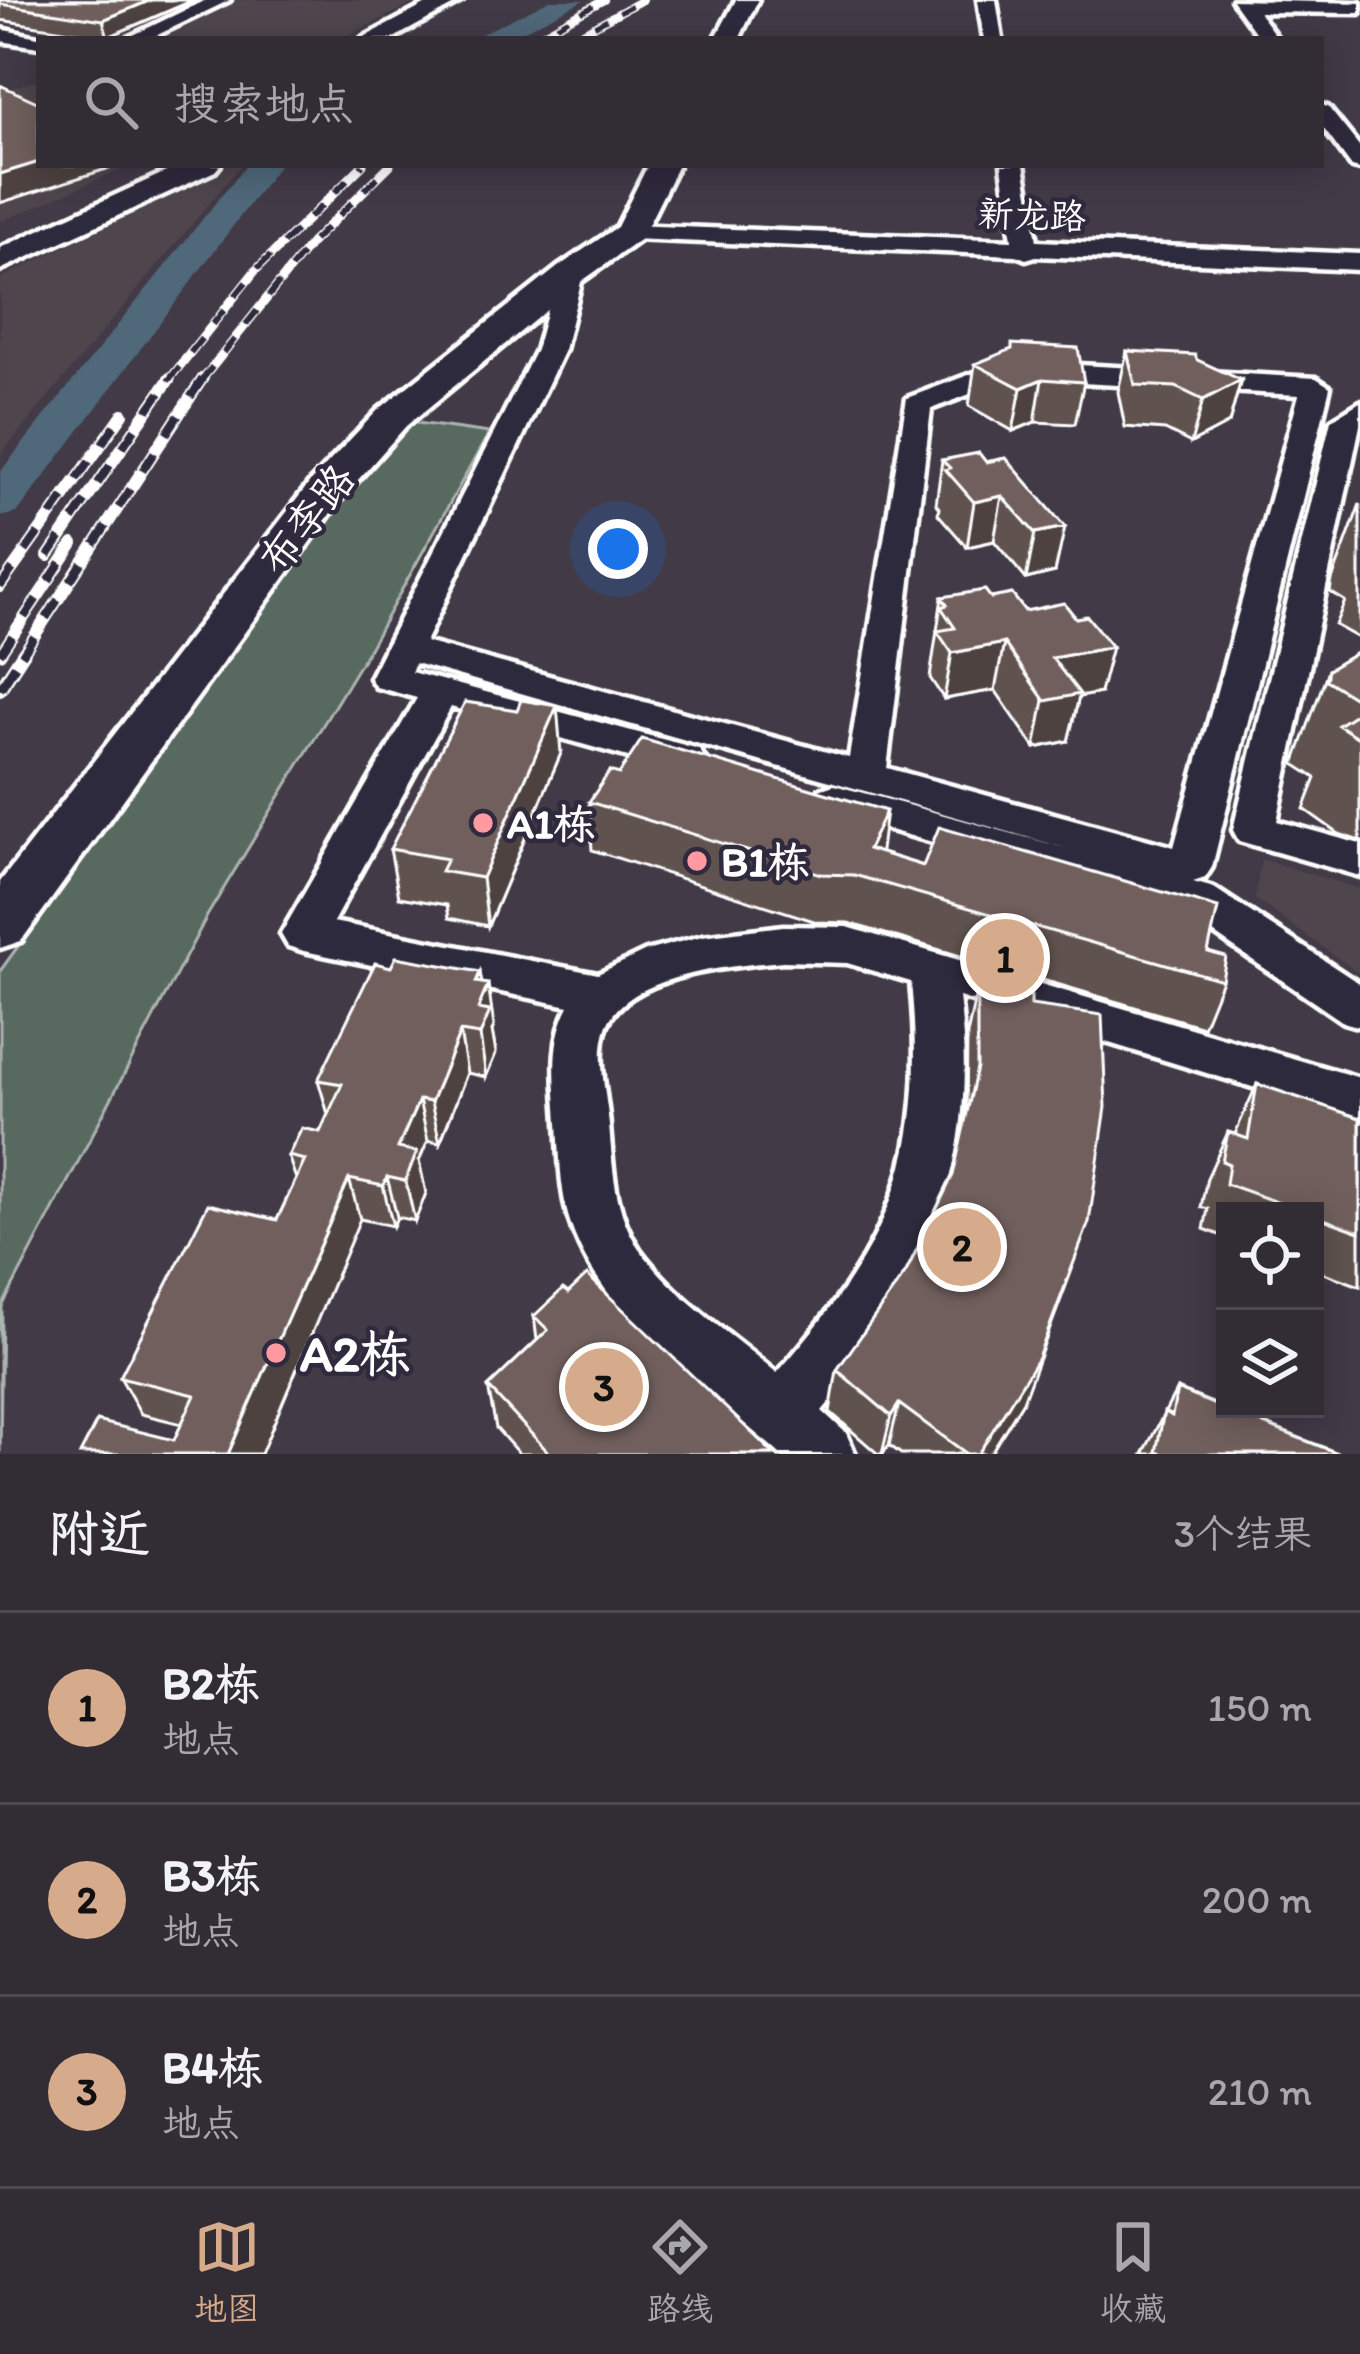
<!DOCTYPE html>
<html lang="zh">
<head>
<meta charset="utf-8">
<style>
	:root { --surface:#322c35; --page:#3d3841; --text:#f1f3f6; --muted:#a8a7ad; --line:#4d4850; --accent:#d6ab8b }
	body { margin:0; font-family:Itim,"LXGW WenKai TC",sans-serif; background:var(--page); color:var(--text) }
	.controls { position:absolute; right:36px; bottom:36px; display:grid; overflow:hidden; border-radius:0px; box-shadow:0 6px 30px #0003 }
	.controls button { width:108px; height:108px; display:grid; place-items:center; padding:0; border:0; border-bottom:3px solid var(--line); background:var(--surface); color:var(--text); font:60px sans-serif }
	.you { position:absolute; left:618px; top:549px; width:42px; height:42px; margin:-30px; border:9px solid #fff; border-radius:50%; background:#1a73e8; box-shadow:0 0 0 18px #1a73e833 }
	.badge { display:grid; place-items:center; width:78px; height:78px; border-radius:50%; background:var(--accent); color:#111; font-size:39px; font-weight:700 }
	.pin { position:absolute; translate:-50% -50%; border:6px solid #fff; box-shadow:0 3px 12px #0006 }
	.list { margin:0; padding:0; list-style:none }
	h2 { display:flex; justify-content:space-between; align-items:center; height:156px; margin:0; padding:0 48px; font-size:51px }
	h2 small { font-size:39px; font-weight:400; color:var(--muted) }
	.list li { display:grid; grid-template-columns:78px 1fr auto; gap:36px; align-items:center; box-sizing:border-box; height:192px; padding:0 48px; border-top:3px solid var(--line) }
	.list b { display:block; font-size:45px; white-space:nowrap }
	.list p { margin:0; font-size:39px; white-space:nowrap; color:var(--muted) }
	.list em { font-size:39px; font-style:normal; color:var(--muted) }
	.icon { flex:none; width:66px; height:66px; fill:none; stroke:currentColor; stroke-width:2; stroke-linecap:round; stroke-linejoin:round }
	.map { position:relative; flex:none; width:1360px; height:1454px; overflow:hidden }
	.search { position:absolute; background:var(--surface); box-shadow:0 6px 30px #0003; left:36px; right:36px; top:36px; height:132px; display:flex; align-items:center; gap:30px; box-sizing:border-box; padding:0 42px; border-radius:0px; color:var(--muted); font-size:45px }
	.sheet { height:732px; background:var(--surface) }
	nav { display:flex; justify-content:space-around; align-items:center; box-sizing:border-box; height:168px; border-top:3px solid var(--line); background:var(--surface); font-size:33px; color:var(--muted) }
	nav a { display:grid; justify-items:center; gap:6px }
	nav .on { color:var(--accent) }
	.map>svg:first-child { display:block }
	.built { fill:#50454e }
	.green { fill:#586961; stroke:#acb4b0; stroke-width:3 }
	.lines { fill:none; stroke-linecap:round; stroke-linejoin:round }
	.river { fill:#50677a; fill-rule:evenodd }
	.minor-casing { stroke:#fff; stroke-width:9 }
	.major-casing { stroke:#fff; stroke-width:9 }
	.minor { fill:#2f2a3d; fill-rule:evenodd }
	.major { fill:#2f2a3d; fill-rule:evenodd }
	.rail-far3-casing { stroke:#fff; stroke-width:8 }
	.rail-far2-casing { stroke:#fff; stroke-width:9 }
	.rail-far1-casing { stroke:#fff; stroke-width:12 }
	.rail-casing { stroke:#fff; stroke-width:14 }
	.rail-far3 { stroke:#2f2a3d; stroke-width:4.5; stroke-dasharray:14; stroke-linecap:butt }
	.rail-far2 { stroke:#2f2a3d; stroke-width:6; stroke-dasharray:18; stroke-linecap:butt }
	.rail-far1 { stroke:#2f2a3d; stroke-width:8; stroke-dasharray:22; stroke-linecap:butt }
	.rail { stroke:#2f2a3d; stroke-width:9; stroke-dasharray:28; stroke-linecap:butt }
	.wall { fill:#605250; stroke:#fff; stroke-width:3 }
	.shaded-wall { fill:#4e4241; stroke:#fff; stroke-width:3 }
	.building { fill:#705f5d; stroke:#fff; stroke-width:3 }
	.poi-dot { fill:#ff9aa2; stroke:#2f2a3d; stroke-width:4.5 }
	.labels { text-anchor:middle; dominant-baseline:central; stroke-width:9; stroke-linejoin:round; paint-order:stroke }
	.far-street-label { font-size:36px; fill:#fff; stroke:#2f2a3d }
	.street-label { font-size:42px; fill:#fff; stroke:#2f2a3d }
	.poi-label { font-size:42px; font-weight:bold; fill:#fff; stroke:#2f2a3d; text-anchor:start }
	.near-poi-label { font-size:51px; font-weight:bold; fill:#fff; stroke:#2f2a3d; text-anchor:start }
</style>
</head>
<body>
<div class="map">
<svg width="1360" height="1454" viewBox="0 0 1360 1454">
	<rect width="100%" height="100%" fill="#423a47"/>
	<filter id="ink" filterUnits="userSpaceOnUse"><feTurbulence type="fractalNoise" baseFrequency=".00833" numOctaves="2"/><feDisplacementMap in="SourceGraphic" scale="24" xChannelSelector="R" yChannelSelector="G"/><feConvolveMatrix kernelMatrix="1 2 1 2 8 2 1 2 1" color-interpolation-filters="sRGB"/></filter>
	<g filter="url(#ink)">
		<!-- built -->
		<path class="built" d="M230,0H420L340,39H143Z
			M39,80V165H131L0,222V91Z
			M229,165H241L0,455V279Z
			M1261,859L1360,889V974L1255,899Z"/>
		<!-- green -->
		<path class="green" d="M410,422L489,433L366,654L207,916L2,1307L0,1454V971L347,494Z"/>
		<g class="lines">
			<!-- river -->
			<path class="river" d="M550,0H584L507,39H471Z
				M246,165H279L17,513L0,517V472Z"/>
			<defs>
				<path id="minor" d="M206,0H230L149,39H125Z
					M978,0H996L1002,39H984Z
					M1232,0L1360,3V13L1258,12L1278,39H1260Z
					M0,29L47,39H39V47L0,41Z
					M1321,105L1328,107L1360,147V169L1352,167L1321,125Z
					M1002,165H1024L1037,241L1360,254V270L1036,256L1026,259L1016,255L630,239L618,232L630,225L1012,240Z
					M570,266L583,274L564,350L425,642L849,758L907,398L1006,361L1316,378L1330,387L1212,867L1205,878L1193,882L1214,888L1360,984V1027L1343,1022L1184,913L819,810L813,800L819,790L834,785L1069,849L415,663L411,672L699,749L705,759L699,769L685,773L451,707L333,922L598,974L646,951L702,936L783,926L847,927L1360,1078V1120L959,997C981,1163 927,1285 822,1411L846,1433L855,1454H780C705,1387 596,1315 568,1215C560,1185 560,1154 558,1123C556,1083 549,1043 569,1006L304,951L288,946L281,934L417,698L376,687L370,678L536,350L557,274ZM1009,379L1299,395L1174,847L887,768L931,409ZM783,961L847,963L911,982C928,1156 891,1244 777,1373C732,1335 675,1298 640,1250C614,1213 613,1170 609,1126C607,1096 595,1055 607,1025C630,973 734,966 783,961Z
					M1360,402V425L1277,821L1360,844V876L1239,841L1233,830L1331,420Z"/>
				<path id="major" d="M434,0H463L392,39H361Z
					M736,0H758L739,39H715Z
					M181,165H220L215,171L0,270V248Z
					M648,165H678L641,239L582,281L406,426L341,499L21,941L0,948V882L311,481L378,410L558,267L617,227Z"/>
			</defs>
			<!-- minor casing -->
			<use href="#minor" class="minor-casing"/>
			<!-- major casing -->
			<use href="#major" class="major-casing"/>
			<!-- minor -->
			<use href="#minor" class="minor"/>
			<!-- major -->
			<use href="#major" class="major"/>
			<defs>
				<path id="rail-far3" d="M532,39L604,0
					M570,39L642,0"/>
				<path id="rail-far2" d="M168,381L255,271L363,165
					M201,381L311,243L390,165"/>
				<path id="rail-far1" d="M48,556L170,378
					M0,587L123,414
					M0,654L73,544
					M22,655L203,378"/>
				<path id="rail" d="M0,689L24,652"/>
			</defs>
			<!-- rail-far3 casing -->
			<use href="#rail-far3" class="rail-far3-casing"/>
			<!-- rail-far2 casing -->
			<use href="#rail-far2" class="rail-far2-casing"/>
			<!-- rail-far1 casing -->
			<use href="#rail-far1" class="rail-far1-casing"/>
			<!-- rail casing -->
			<use href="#rail" class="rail-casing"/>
			<!-- rail-far3 -->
			<use href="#rail-far3" class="rail-far3"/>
			<!-- rail-far2 -->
			<use href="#rail-far2" class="rail-far2"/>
			<!-- rail-far1 -->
			<use href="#rail-far1" class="rail-far1"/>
			<!-- rail -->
			<use href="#rail" class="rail"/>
		</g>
		<!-- wall -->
		<path class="wall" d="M0,0H194L108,37L0,20Z
			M1127,351L1197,360L1241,380L1229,423L1191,443L1165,430L1125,427L1118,392Z
			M975,364L1084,382L1075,424L1035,422L1013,431L969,406Z
			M1006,458L1055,572L1026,579L994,541L967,547L938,514L939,508L936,504L942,460L986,462Z
			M1360,504V639L1335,625L1345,601L1330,592L1332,580Z
			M942,597L991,598L1025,611L1100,693L1079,697L1068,741L1035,748L995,690L944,699L930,678Z
			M1360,651V841L1339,834L1304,809L1316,778L1294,764L1328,670Z
			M561,753L488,926L449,918L447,905L399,897L390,849Z
			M589,802L881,853L1208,952L1222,980L1203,1027L848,923L817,922L592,850Z
			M482,983L494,1026L492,1031L496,1053L486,1077L467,1073L440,1143L428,1141L419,1161L426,1193L415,1221L397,1217L393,1226L360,1219L174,1440L182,1424L141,1414L120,1377L277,1220L296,1179L288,1156L320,1132L328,1114L318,1080Z
			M977,988L1023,1401L990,1454H901L889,1445L883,1454H878L830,1412L837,1370L906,1272L952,1177L966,1115L967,1035Z
			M1257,1084L1360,1118V1286L1315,1270V1211H1225V1237L1204,1229L1208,1209L1201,1207L1207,1178L1228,1132L1235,1134Z
			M534,1316L774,1454H519L496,1428L488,1387L537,1340Z
			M1177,1389L1340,1454H1143Z"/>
		<!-- shaded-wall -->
		<path class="shaded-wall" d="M151,0H194L108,37L103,20Z
			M39,162V165H119L0,203V174Z
			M1042,379L1035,422L1013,431L1021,388Z
			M1241,380L1229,423L1191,443L1203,400Z
			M1002,496L994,541L967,547L974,502Z
			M1065,527L1055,572L1026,579L1035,533Z
			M1004,643L995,690L944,699L952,653Z
			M1112,647L1100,693L1079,697L1068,741L1035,748L1052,658Z
			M557,706L561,753L488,926L482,878Z
			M886,811L880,858L868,849Z
			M480,972L484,996L488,984L494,1026L492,1031L496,1053L486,1077L480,1035L476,982Z
			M460,1032L467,1073L440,1143L431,1102Z
			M419,1100L428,1141L419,1161L426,1193L415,1221L398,1148Z
			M387,1177L397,1217L393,1226L383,1186Z
			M349,1179L360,1219L261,1454H228Z
			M1073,1267L1023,1401L990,1454H978Z
			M899,1404L889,1445L882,1454L891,1416Z"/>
		<!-- building -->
		<path class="building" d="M0,0H151L103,20L0,4Z
			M0,85L39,103V162L0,174Z
			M1012,344L1078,348L1084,382L1042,379L1021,388L975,364L1012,349Z
			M1127,351L1195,355L1197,360L1241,380L1203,400L1176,387L1135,385Z
			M979,453L986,462L1006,458L1065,527L1035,533L1002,496L974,502L945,469L950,468L942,460Z
			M985,590L991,598L1012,594L1025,611L1064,603L1076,618L1087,616L1112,647L1052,658L1080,694L1045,701L1004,643L952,653L937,631L955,628L941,607L947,605L942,597Z
			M1360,651V701L1326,680L1328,670Z
			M521,700L557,706L482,878L441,871L447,859L390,849L465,702L517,710Z
			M1360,711V739L1338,725Z
			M642,739L886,811L868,849L923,866L939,827L1218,908L1208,952L1226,957L1222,980L854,875L821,874L589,802L610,771L619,774Z
			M396,957L480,972L476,982L488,984L478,1009L490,1011L480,1035L460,1032L431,1102L419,1100L398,1148L417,1152L405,1181L387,1177L383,1186L349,1179L228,1454H80L97,1421L174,1440L195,1395L120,1377L208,1204L277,1220L305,1160L288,1156L302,1128L320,1132L342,1084L318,1080L375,963L391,967Z
			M977,988L1031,996V1005L1102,1015L1106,1107L1089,1222L1038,1358L978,1454H967L899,1404L891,1416L837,1370L906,1272L953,1175L977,1068Z
			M1257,1084L1360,1118V1232L1315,1216V1211H1302L1226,1184L1229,1164L1222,1161L1228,1132L1248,1139Z
			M587,1275L774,1454H550L488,1387L548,1330L534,1316L563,1289L568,1293Z
			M1177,1389L1225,1409L1340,1454H1162L1156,1452L1164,1412L1172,1416Z"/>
	</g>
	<!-- markers -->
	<g class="poi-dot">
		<circle cx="483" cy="823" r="12"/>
		<circle cx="697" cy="861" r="12"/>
		<circle cx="276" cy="1353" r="12"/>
	</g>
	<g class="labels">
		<!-- far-street labels -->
		<g class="far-street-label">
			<text transform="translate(1032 215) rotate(2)">新龙路</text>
		</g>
		<!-- street labels -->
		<g class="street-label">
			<text transform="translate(307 519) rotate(-52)">布李路</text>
		</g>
		<!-- poi labels -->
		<g class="poi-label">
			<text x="507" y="823">A1栋</text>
			<text x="721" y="861">B1栋</text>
		</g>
		<!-- near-poi labels -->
		<g class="near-poi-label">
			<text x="300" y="1353">A2栋</text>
		</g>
	</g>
</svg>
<div class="controls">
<button><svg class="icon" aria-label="locate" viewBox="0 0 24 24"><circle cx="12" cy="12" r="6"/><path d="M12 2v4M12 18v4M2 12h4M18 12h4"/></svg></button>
<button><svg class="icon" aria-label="layers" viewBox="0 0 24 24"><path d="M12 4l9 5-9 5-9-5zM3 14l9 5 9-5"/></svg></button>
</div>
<div class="you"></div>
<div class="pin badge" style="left:1005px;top:958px">1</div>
<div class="pin badge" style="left:962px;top:1247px">2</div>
<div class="pin badge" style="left:604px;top:1387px">3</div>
<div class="search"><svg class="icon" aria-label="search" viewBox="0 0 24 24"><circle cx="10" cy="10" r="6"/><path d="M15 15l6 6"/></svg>搜索地点</div>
</div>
<section class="sheet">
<h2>附近<small>3个结果</small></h2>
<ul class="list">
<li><span class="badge">1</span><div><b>B2栋</b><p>地点</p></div><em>150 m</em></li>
<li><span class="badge">2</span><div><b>B3栋</b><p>地点</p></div><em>200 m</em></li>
<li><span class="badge">3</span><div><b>B4栋</b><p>地点</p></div><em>210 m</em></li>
</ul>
</section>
<nav>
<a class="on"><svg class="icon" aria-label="map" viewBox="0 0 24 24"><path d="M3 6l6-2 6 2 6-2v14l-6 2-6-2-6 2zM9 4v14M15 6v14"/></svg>地图</a>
<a><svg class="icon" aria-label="directions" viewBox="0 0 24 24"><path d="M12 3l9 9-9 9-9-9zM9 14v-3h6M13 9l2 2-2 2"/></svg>路线</a>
<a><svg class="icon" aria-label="saved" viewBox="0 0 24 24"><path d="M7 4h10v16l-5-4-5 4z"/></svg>收藏</a>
</nav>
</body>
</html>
